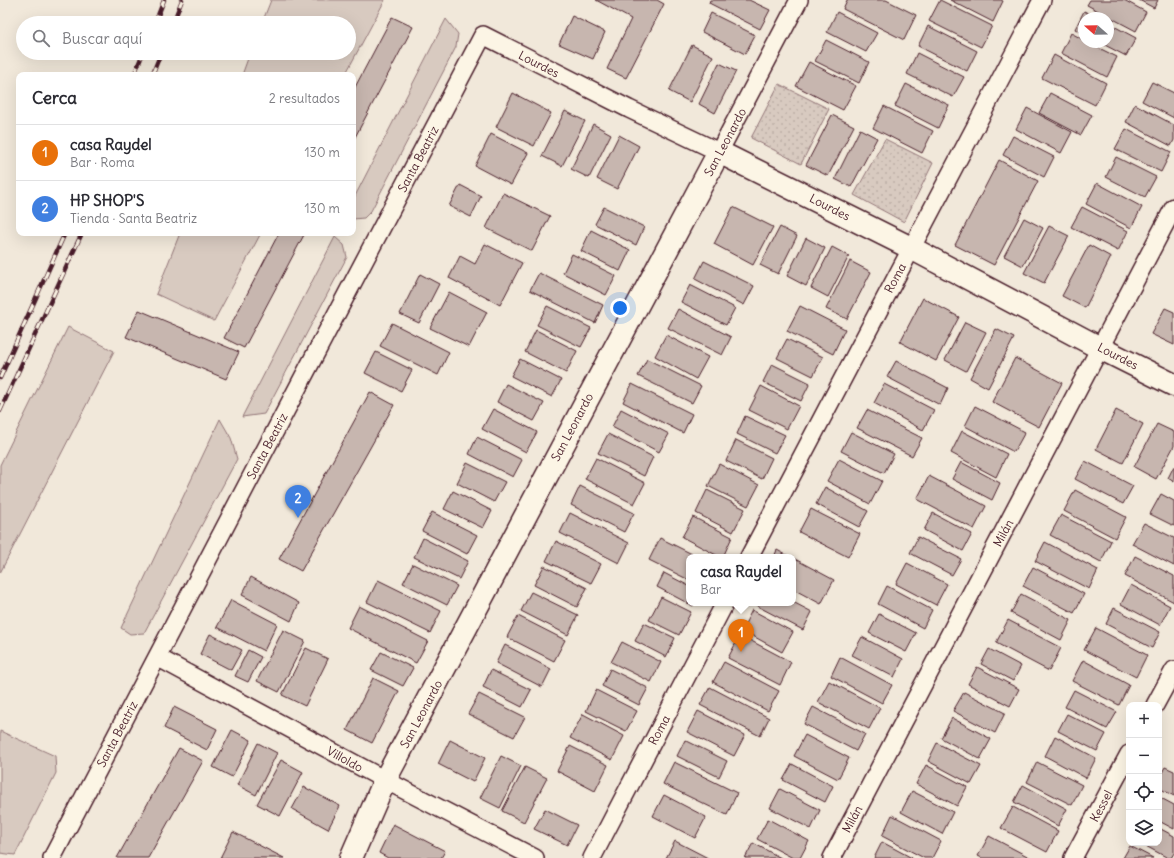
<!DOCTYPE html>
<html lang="es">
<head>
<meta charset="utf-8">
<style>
	:root { --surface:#fff; --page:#f7f7f7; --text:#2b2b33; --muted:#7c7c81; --line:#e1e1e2; --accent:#0f766e }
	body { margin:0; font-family:Delius,sans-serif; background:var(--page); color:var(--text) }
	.controls { position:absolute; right:12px; bottom:12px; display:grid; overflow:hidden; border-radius:8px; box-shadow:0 4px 16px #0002 }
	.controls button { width:36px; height:36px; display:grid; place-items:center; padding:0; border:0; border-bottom:1px solid var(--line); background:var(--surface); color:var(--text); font:20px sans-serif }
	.compass { position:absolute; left:1078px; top:12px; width:36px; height:36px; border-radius:50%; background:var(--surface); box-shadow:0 4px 16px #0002; rotate:290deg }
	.you { position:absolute; left:620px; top:308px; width:14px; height:14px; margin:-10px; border:3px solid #fff; border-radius:50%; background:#1a73e8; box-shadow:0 0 0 6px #1a73e833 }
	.badge { display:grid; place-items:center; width:26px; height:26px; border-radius:50%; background:var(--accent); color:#fff; font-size:13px; font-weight:700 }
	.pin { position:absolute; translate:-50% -33px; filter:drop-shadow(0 1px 2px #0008) }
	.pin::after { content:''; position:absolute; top:21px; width:14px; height:12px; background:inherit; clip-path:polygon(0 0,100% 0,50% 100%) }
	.popup { position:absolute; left:686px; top:554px; width:110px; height:52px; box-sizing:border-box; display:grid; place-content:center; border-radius:8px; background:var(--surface); filter:drop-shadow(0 1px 3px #0005); font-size:13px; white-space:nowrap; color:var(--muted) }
	.popup b { font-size:15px; color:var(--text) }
	.popup::after { content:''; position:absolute; left:50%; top:100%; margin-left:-8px; border:8px solid transparent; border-top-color:var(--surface) }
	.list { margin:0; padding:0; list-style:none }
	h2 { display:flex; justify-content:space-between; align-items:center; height:52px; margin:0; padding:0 16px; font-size:17px }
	h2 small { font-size:13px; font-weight:400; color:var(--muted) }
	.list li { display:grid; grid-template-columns:26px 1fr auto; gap:12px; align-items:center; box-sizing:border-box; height:56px; padding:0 16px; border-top:1px solid var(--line) }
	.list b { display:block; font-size:15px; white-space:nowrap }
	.list p { margin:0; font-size:13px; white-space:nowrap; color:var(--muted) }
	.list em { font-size:13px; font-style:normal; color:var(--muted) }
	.icon { flex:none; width:22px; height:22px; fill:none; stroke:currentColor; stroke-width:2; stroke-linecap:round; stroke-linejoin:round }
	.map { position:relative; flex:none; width:1174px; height:858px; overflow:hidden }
	.search { position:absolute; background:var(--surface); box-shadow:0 4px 16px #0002; left:16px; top:16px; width:340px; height:44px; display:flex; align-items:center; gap:10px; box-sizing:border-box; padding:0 14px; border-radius:22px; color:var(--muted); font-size:15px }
	.panel { position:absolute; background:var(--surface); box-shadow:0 4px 16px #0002; left:16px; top:72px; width:340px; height:164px; border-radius:8px }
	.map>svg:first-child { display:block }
	.grass { fill:#d8cac0; stroke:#917476 }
	.park { fill:url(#park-dots); stroke:#917476 }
	.building { fill:#c7b6af; stroke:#4a1f2b }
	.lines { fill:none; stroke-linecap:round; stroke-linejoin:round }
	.minor-casing { stroke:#4a1f2b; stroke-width:20 }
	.tertiary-casing { stroke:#4a1f2b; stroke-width:25 }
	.minor { stroke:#fcf5e5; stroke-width:17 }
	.tertiary { stroke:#fcf5e5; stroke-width:22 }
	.rail-casing { stroke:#4a1f2b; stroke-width:4.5 }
	.rail { stroke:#fcf5e5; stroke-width:3; stroke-dasharray:9; stroke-linecap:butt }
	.labels { text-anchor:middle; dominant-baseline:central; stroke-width:3; stroke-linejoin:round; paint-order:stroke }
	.street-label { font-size:12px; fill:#4a1f2b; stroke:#fcf5e5 }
</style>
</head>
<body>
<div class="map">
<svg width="1174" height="858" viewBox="0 0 1174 858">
	<defs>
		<pattern id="park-dots" width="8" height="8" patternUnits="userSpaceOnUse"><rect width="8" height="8" fill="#d8cac0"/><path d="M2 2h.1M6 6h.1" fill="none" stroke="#bbada5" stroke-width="1.8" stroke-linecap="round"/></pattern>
	</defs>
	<rect width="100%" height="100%" fill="#f1e8da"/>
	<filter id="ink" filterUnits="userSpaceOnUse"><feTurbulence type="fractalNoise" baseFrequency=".025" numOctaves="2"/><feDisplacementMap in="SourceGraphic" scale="8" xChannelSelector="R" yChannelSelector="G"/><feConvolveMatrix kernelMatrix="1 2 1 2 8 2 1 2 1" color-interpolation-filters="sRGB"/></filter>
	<g filter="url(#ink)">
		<!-- grass -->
		<path class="grass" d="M271,0H385L345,75H242L250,53H349V23H262Z
			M446,19L458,34L456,47L371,211L364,218L353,219V200Z
			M180,233H261L214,321L156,294Z
			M335,237L344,245L347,257L264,414L242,417Z
			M68,327L114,351L0,573V465Z
			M220,419L231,438L237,459L144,633L130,634L121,628Z
			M0,731L55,756L56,773L15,855L0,853Z"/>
		<!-- park -->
		<path class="park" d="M779,84L829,109L801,164L751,138Z
			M885,139L933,163L904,222L854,195Z"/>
		<!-- building -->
		<path class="building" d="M596,0H657L664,4L626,78L607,69L631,19Z
			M710,0H749L770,10L760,29L709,3Z
			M847,0H886L916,15L904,40L843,9Z
			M940,0L992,26L981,47L929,21Z
			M950,0H1001L1003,1L993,22Z
			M1090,0H1124L1146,12L1136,31L1087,5Z
			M1139,0H1158L1154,8Z
			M1084,11L1098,18H1084V34L1075,29Z
			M837,12L877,33L866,52L827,32Z
			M711,13L755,35L745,54L702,32Z
			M572,16L605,32L593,59L559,44Z
			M392,17L413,27L353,141V91Z
			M1108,23L1136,38L1126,56L1099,42H1108Z
			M928,26L977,51L967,71L918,46Z
			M1071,33L1084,40V42H1087L1117,57L1107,77L1061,53Z
			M826,40L869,62L859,83L815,61Z
			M692,45L713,56L690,102L669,91Z
			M917,53L964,77L953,97L907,74Z
			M1054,55L1106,83L1095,105L1042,78Z
			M809,62L856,86L843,110L796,86Z
			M719,63L736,71L715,113L699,104Z
			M1152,82L1174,93V118L1142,101Z
			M906,84L949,105L938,128L895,106Z
			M513,93L551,113L534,146L496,127Z
			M1050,93L1092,115L1081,135L1039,113Z
			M1135,104L1174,125V140L1171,146L1126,122Z
			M884,106L933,131L922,153L873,128Z
			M1027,108L1072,132L1061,153L1016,129Z
			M565,111L585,121L562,166L542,156Z
			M832,115L854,126L828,176L806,165Z
			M593,124L611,134L589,178L571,169Z
			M860,129L877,138L851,187L835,179Z
			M1126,129L1171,152L1161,172L1115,149Z
			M491,134L528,153L511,185L475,166Z
			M619,135L639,146L617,189L597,179Z
			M1013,136L1054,157L1044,177L1003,155Z
			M1116,157L1156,177L1145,197L1106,177Z
			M999,160L1038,181L994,265L955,245Z
			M1097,183L1142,207L1131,228L1086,204Z
			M460,185L481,196L471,217L449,206Z
			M503,193L550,216L532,251L486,228Z
			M604,207L644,227L636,245L595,224Z
			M733,207L773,227L753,265L714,244Z
			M1082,207L1128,231L1118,251L1071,227Z
			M1024,218L1043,228L1023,266L1004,256Z
			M1049,226L1069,236L1044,283L1024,273Z
			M780,227L797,236L778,274L760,265Z
			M591,230L630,250L620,271L581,251Z
			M279,233H305L244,348L224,338Z
			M806,238L825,248L806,286L787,276Z
			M485,244L522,263L500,305L449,278L460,256L475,264Z
			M1089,245L1111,257L1085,308L1062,296Z
			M832,247L849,256L828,297L811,288Z
			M572,254L616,276L606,295L563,273Z
			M704,261L754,286L744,305L695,279Z
			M850,261L871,272L847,319L826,309Z
			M539,273L603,305L595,323L530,290Z
			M420,274L439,284L419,323L400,314Z
			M690,285L735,308L726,325L681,302Z
			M449,292L487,312L469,347L430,328Z
			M923,298L959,317L936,361L900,342Z
			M547,306L591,328L581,347L537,325Z
			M800,306L845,329L833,354L787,331Z
			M1165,308L1174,312V345L1151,334Z
			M678,309L731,337L722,355L668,328Z
			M139,310L239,352L226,379L126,337Z
			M965,322L986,332L966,371L945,360Z
			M392,323L449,352L438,375L380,346Z
			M996,329L1014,338L988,388L970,378Z
			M536,330L577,351L566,373L525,352Z
			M666,335L708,357L696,379L655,356Z
			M787,339L823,357L813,376L777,358Z
			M376,352L412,370L401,391L365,373Z
			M1015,358L1062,383L1039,427L992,402Z
			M520,359L561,380L552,397L511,376Z
			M647,359L701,386L692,403L638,376Z
			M896,361L948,388L940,405L887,377Z
			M772,364L810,383L801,401L763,382Z
			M506,384L544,403L534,421L497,402Z
			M632,384L692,414L683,433L623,402Z
			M884,384L934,410L923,430L874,403Z
			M761,386L799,406L787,429L749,410Z
			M370,392L394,405L301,571L279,559Z
			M975,406L1025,432L1014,452L965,426Z
			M493,409L537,432L526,452L482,429Z
			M621,409L669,434L659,452L612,427Z
			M867,410L922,438L912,456L857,428Z
			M1116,410L1143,424L1123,463L1096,449Z
			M745,416L785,435L775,453L737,434Z
			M1157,424L1174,432V446L1156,479L1134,467Z
			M962,431L1007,454L996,477L951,453Z
			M851,432L894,454L884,473L841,451Z
			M608,434L653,457L644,476L598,453Z
			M477,437L522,460L513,477L469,454Z
			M736,440L772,458L762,479L726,461Z
			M596,458L645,483L634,504L585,479Z
			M839,459L882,481L870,504L827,481Z
			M1085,461L1133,486L1123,504L1075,479Z
			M961,462L1000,483L992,500L952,479Z
			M467,463L505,482L494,502L457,483Z
			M719,464L759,485L748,506L708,486Z
			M1174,466V482L1168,478Z
			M929,476L986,506L974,529L917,499Z
			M580,486L634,513L624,532L571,505Z
			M825,487L868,511L859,527L816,504Z
			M707,490L745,509L733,532L696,513Z
			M1075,490L1126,517L1115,538L1064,511Z
			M453,491L492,511L483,528L444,509Z
			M1161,494L1174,501V526L1150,514Z
			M811,509L860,534L848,557L799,532Z
			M432,512L477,535L467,554L422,531Z
			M570,513L629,543L619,563L560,533Z
			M933,513L972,534L963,551L924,530Z
			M1061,515L1111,541L1101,562L1050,535Z
			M693,517L732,537L723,557H720L682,537Z
			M1144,523L1174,538V566L1132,544Z
			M918,537L961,559L952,575L910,553Z
			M423,538L468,561L459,579L414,557Z
			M660,538L698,557H689V580L649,560Z
			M556,541L601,564L591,583L546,561Z
			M1045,542L1098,570L1089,589L1035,561Z
			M777,550L790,557H774Z
			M1135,556L1174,576V602L1125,576Z
			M793,558L834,580L821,604L793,589Z
			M907,563L947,584L936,605L896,584Z
			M413,564L457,586L447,605L403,583Z
			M544,566L587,588L577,607L534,585Z
			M1033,567L1084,594L1074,613L1023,586Z
			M664,573L689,586V603H694L693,606L657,587Z
			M251,577L299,603L291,621L242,595Z
			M378,580L441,611L430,633L367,602Z
			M1131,585L1170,606L1160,625L1121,604Z
			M887,586L932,610L923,628L878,604Z
			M531,592L578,615L568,635L521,611Z
			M1021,594L1071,620L1061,640L1011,613Z
			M661,597L691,612L679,635L649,620Z
			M231,600L277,624L264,651L217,627Z
			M793,602L812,612L803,630L757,606L758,603H793Z
			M359,606L428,641L416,663L348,628Z
			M1114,608L1160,632L1152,648L1106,624Z
			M752,610L793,632L782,652L742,630Z
			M879,614L916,633L906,652L869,633Z
			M518,616L565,640L554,661L507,637Z
			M1008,620L1061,648L1049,671L996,643Z
			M644,623L675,638L666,657L635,641Z
			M1096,628L1147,655L1136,677L1084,650Z
			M283,630L305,641L279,692L257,681Z
			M210,634L242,650L231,670L200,654Z
			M740,635L791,662L780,685L728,658Z
			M862,637L903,659L894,677L852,655Z
			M622,642L661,662L651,682L611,662Z
			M505,645L551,669L542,687L496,663Z
			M306,648L328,659L305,706L282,695Z
			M989,649L1021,666L1013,681L981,664Z
			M248,650L261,657L248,682L235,676Z
			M381,652L413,668L403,686L371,670Z
			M840,657L892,685L882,703L831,676Z
			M1083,660L1129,685L1119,705L1072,681Z
			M724,662L779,691L768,711L713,682Z
			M977,667L1019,689L1010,706L968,684Z
			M610,669L648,688L639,705L602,686Z
			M491,670L531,690L522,707L483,687Z
			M373,678L399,691L372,743L347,730Z
			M829,681L880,708L869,729L818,702Z
			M710,687L769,718L760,736L700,705Z
			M596,690L637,711L626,731L586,711Z
			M1074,690L1117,712L1107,729L1065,707Z
			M964,692L1005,713L995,733L953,711Z
			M479,694L525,717L514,737L468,714Z
			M174,707L217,729L207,750L164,728Z
			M813,707L865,734L856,751L804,724Z
			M698,711L745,735L734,756L687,732Z
			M583,714L624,736L612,760L570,738Z
			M1067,714L1106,734L1097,751L1058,731Z
			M952,718L991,739L980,759L941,738Z
			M232,730L251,740L232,777L213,767Z
			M805,735L849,758L838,779L794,756Z
			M1055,736L1096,758L1086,778L1045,756Z
			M450,740L485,758L473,782L438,764Z
			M685,740L727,761L719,777L677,756Z
			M258,743L277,753L256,795L237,785Z
			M937,743L981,766L971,784L928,761Z
			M570,746L608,765L595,791L557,771Z
			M179,748L203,761L148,858H117Z
			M501,756L521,766L500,808L480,798Z
			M281,760L303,772L280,816L257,804Z
			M674,762L737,793L727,815L663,784Z
			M1037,762L1082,785L1072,805L1027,782Z
			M792,764L833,786L825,802L783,780Z
			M926,765L967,787L957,806L916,784Z
			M525,767L547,778L524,822L502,811Z
			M1165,767L1174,771V796L1159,788V778Z
			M1023,785L1067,809L1058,826L1014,802Z
			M304,787L340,806L328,829L292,809Z
			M780,789L820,810L811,829L770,808Z
			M912,791L953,812L942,834L901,812Z
			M664,795L706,817L695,838L653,816Z
			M1159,797L1174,805V829L1159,821Z
			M1013,807L1058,831L1047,852L1001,828Z
			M545,809L577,825L567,845L534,829Z
			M892,815L941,841L932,858H924L882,836Z
			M768,819L809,841L800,858H793L757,839Z
			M393,824L445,851L441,858H388L379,853Z
			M1159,828L1174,836V853L1171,858H1168L1140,843H1159Z
			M233,832L284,858H220Z
			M989,836L1031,858H982L978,856Z
			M675,841L708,858H666Z
			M882,842L912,858H874Z
			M753,843L781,858H745Z
			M1130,846L1153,858H1123Z"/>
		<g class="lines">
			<defs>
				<path id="minor" d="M749,557L1042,0
					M157,657L385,780L535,858
					M1155,705L1174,670
					M52,858L320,345L483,35L629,109L719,152L799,0
					M592,858L725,603
					M832,858L1174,207
					M1073,858L1129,754"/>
				<path id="tertiary" d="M351,858L385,780L719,152L911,248L1100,348L1174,385"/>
			</defs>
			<!-- minor casing -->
			<use href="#minor" class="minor-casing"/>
			<!-- tertiary casing -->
			<use href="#tertiary" class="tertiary-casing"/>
			<!-- minor -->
			<use href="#minor" class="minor"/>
			<!-- tertiary -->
			<use href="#tertiary" class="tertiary"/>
			<defs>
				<path id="rail" d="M155,23L164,0
					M173,23L182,0
					M134,75L143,53
					M152,75L161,53
					M0,378L65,233
					M0,411L82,233"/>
			</defs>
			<!-- rail casing -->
			<use href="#rail" class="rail-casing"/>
			<!-- rail -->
			<use href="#rail" class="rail"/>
		</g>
	</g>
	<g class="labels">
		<!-- street labels -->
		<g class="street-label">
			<text transform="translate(539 64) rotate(27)">Lourdes</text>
			<text transform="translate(725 142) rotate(-62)">San Leonardo</text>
			<text transform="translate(418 159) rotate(-62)">Santa Beatriz</text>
			<text transform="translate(830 207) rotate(27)">Lourdes</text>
			<text transform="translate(895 278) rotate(-62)">Roma</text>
			<text transform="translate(1118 356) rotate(27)">Lourdes</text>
			<text transform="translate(572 427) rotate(-62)">San Leonardo</text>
			<text transform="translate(267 446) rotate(-62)">Santa Beatriz</text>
			<text transform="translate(1003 533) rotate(-62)">Milán</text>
			<text transform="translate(421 714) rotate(-62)">San Leonardo</text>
			<text transform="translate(659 730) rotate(-62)">Roma</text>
			<text transform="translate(117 734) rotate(-62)">Santa Beatriz</text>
			<text transform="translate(345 759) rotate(29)">Villoldo</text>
			<text transform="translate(1101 806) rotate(-62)">Kessel</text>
			<text transform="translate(852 819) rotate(-62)">Milán</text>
		</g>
	</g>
</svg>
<div class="controls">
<button>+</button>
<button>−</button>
<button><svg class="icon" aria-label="locate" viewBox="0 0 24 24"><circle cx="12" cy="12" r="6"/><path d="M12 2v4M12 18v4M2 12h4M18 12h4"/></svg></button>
<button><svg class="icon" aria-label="layers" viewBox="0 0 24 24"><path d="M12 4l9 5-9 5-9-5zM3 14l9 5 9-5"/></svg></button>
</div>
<svg class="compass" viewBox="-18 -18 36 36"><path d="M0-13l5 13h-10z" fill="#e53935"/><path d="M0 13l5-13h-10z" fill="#7c7c81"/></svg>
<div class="you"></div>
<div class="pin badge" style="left:741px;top:652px;background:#e8710a">1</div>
<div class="popup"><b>casa Raydel</b>Bar</div>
<div class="pin badge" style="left:298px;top:518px;background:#3f7fe0">2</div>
<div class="search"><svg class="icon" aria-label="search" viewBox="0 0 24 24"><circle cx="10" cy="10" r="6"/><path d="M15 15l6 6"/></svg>Buscar aquí</div>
<section class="panel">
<h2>Cerca<small>2 resultados</small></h2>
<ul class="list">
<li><span class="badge" style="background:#e8710a">1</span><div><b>casa Raydel</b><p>Bar · Roma</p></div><em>130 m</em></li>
<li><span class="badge" style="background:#3f7fe0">2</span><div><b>HP SHOP'S</b><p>Tienda · Santa Beatriz</p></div><em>130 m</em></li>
</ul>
</section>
</div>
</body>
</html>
